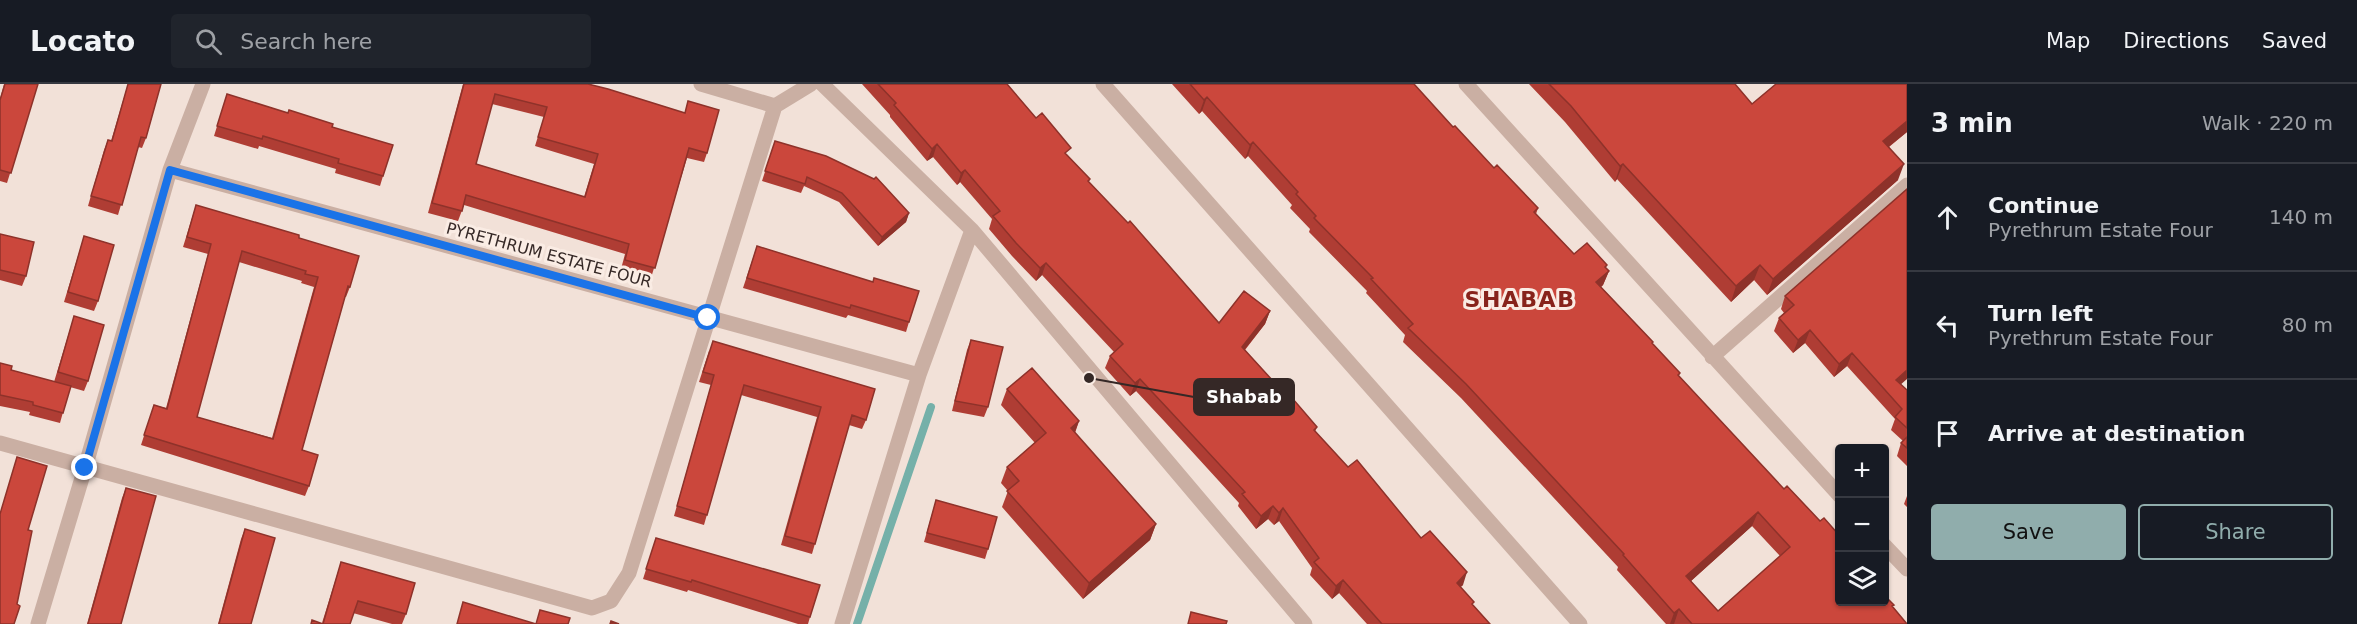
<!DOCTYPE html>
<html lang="en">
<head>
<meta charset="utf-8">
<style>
	:root { --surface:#171b24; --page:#20242c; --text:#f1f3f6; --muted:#9ea1a6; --line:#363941; --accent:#90adac }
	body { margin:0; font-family:"DejaVu Sans",sans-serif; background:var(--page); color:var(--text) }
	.controls { position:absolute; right:18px; bottom:18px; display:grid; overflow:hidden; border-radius:6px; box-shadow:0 2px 4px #0004 }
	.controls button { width:54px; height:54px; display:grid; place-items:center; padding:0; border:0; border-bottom:2px solid var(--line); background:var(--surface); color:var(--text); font:30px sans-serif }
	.stop { position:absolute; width:18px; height:18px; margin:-14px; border:4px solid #1a73e8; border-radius:50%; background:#fff }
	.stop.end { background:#1a73e8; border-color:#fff; box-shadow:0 2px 6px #0008 }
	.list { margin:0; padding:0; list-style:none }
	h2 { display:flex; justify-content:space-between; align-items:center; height:78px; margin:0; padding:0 24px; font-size:26px }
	h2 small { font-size:20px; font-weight:400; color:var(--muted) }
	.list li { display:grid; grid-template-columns:39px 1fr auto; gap:18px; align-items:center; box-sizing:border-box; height:108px; padding:0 24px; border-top:2px solid var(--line) }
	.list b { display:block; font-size:22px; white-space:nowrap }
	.list p { margin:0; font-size:20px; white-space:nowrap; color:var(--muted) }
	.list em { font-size:20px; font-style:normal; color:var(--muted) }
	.actions { display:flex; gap:12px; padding:18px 24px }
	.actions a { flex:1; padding:14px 0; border:2px solid var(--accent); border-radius:6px; text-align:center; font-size:21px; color:var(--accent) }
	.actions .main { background:var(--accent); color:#111 }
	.icon { flex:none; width:33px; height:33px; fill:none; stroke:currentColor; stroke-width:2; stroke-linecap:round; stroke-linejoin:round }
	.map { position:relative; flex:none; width:1907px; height:540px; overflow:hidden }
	header { display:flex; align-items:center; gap:36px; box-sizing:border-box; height:84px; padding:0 30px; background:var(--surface); border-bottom:2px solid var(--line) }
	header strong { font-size:28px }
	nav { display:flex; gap:33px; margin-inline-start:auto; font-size:21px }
	.search { width:420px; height:54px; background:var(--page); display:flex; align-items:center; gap:15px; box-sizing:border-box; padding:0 21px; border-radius:6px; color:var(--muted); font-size:22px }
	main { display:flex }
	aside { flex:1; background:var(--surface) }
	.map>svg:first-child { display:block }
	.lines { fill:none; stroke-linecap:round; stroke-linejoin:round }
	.stream { stroke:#75b0a9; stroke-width:8 }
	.minor { stroke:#caafa3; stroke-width:15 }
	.tertiary { stroke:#caafa3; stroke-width:15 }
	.wall { fill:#af3d34; fill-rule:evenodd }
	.shaded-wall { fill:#8e322a }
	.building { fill:#cb473c; stroke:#8e322a; stroke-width:1.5; fill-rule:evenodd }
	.route { stroke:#1a73e8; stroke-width:8 }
	.labels { text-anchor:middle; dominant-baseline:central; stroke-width:6; stroke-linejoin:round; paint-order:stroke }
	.street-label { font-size:16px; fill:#352826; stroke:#faece4 }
	.district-label { font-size:22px; font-weight:bold; letter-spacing:1.5px; fill:#87231b; stroke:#faece4 }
	.leader { fill:none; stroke:#352826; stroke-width:2 }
	.callout-dot { fill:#352826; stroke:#faece4; stroke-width:2 }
	.callout { fill:#352826; stroke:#352826; stroke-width:2 }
	.callout-label { font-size:18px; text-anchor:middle; font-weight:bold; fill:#fff }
</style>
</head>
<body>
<header>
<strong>Locato</strong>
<div class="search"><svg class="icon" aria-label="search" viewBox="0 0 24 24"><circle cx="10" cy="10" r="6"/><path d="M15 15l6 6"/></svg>Search here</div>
<nav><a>Map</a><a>Directions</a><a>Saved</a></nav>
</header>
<main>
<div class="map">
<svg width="1907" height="540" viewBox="0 0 1907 540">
	<rect width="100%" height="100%" fill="#f2e1d8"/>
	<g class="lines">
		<!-- stream -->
		<path class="stream" d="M857,540L931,323"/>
		<!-- minor -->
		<path class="minor" d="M203,0L170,86L919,291
			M701,0L775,22
			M822,0L972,146L1305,540
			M1466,0L1840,412
			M1712,273L1907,101
			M0,359L592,524L611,517L629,489L775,22L811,0
			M1884,461L1907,485
			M38,540L85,384L170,86
			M842,540L919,291L972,146"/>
		<!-- tertiary -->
		<path class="tertiary" d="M1103,0L1580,540"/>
	</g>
	<!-- wall -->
	<path class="wall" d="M4,0H38L7,99L0,97V15Z
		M128,0H161L146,54L142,64L138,63L118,131L88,122L104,66L108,56L111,57Z
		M463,0H588L685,29L688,17L707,69L704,78L687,74L651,194L621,185L625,170L464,121L458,137L428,129ZM492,20L544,33L535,62L594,80L584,113L476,80Z
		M862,0H1007L1068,72L1090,95L1089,98L1219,239L1270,227L1265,240L1245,266L1285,310L1317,343L1315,348L1348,383L1421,454L1463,501L1460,503L1473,521L1490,540H1367L1339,509L1332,515L1310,491L1312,484L1279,437L1274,441L1268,435L1256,445L1238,422L1239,419L1165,338L1136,307L1130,312L1105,284L1110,272L1114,268L1042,191L1036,197L1012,172L989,145L992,135L960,98L957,101L933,73L927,77L890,33V31Z
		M1172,0H1414L1453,43L1494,84L1538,124L1536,130L1574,170L1606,184L1609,187L1603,201L1601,203L1653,258L1652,260L1680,289L1679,292L1839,518L1893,523L1907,540H1666L1617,486L1618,483L1461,314L1403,258L1405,251L1366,209L1367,207L1309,148L1310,145L1290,124L1292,121L1248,72L1245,75L1202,27L1199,30ZM1752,442L1780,472L1718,527L1691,497Z
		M1529,0H1735L1752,20L1907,48L1889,63L1898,96L1767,211L1754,196L1731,218L1617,95L1615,98L1565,38Z
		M227,10L332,43L383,92L380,102L335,89L336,85L259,62L258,65L214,52Z
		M772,66L909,129L906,138L878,162L839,118L804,102L801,109L762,97Z
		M196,121L299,154L350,203L346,213H345L302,366L309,402L305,412L141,361L154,321L166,324L208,170L183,163ZM239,178L302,197L301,199L314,203L272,354L197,333Z
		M0,150L26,192L22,202L0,196Z
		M84,152L98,217L94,227L64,218Z
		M757,162L873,198L909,238L906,248L848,231L846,234L743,204Z
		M1785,212L1907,306V382L1897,372L1901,359L1903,357L1891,346L1895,335L1847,282L1834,293L1805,259L1793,269L1774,247L1779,234L1784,229L1781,225Z
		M74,232L88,297L84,307L70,303L60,339L29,331L30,328L0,322V279L11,286L54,298Z
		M971,256L988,323L984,333L952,327L967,266Z
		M709,267L866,336L862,345L849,341L812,470L781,461L817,333L741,311L704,441L674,432L711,301L699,298Z
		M1007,305L1079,337L1075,349L1156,440L1150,456L1083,515L1002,423L1008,407L1001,399L1007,383L1035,359L1001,321Z
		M126,404L121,540H87L122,414Z
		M1907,412V423L1904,420Z
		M936,416L988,465L985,475L924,458Z
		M245,445L251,540H218L241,455Z
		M656,454L810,533L808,540H798L688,506L687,508L643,495Z
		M341,478L406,530L402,540H392L353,529L322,539Z"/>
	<!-- shaded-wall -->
	<path class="shaded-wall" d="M1207,13L1202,27L1199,30L1204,16Z
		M1907,37V48L1877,72L1883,57Z
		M1253,58L1248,72L1245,75L1250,61Z
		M937,60L933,73L927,77L932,65Z
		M1623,80L1617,95L1615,98L1620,82Z
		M1904,80L1898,96L1767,211L1773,195Z
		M965,86L960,98L957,101L961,89Z
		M909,129L906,138L878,162L882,153Z
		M1046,179L1042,191L1036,197L1040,184Z
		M1607,181L1603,191L1609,187L1603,201L1591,212L1596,198Z
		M1760,181L1754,196L1731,218L1736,202Z
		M1270,227L1265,240L1237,275L1242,263Z
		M1810,246L1805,259L1793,269L1798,256Z
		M1852,269L1847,282L1834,293L1839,280Z
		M1907,286V295L1891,309L1896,296Z
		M1140,295L1136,307L1130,312L1135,299Z
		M1079,337L1073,353L1071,344Z
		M1273,422L1268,435L1256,445L1261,432Z
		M1283,424L1279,437L1274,441L1279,429Z
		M1758,428L1752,442L1681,506L1686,492Z
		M1156,440L1150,456L1083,515L1089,499Z
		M1467,488L1463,501L1452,511L1457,499Z
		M1343,496L1339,509L1332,515L1336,502Z
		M1679,525L1674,540H1670L1674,529Z"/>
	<!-- building -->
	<path class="building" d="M5,0H38L11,89L0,86V16Z
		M128,0H161L146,54L141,53L122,121L91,112L108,56L112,57Z
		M464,0H588L608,5L685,29L688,17L719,26L707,69L689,64L655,184L625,176L629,160L466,111L462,127L432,119ZM495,10L547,23L538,53L598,70L585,113L476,80Z
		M878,0H1007L1036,34L1042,29L1071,64L1065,69L1090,95L1088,97L1128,139L1130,137L1219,239L1244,207L1270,227L1242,263L1285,310L1287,308L1317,343L1314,346L1348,383L1357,376L1421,454L1430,447L1467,488L1457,499L1474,518L1472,520L1490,540H1382L1343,496L1336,502L1314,478L1319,474L1283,424L1279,429L1273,422L1261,432L1242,410L1245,408L1169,326L1140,295L1135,299L1110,272L1123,260L1046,179L1040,184L1016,159L993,132L1000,127L965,86L961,89L937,60L932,65L894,21L896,19Z
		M1190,0H1414L1453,43L1455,42L1494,84L1497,81L1538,124L1534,128L1574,170L1587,159L1607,181L1605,183L1609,187L1596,198L1653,258L1652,259L1680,289L1678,291L1784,405L1787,402L1820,437L1824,434L1839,451V518H1884V511L1894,521L1892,522L1907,540H1692L1679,525L1674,529L1623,471L1624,470L1466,300L1408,244L1413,240L1371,195L1373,194L1314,134L1316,132L1296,110L1298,108L1253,58L1250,61L1207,13L1204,16ZM1758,428L1790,463L1718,527L1686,492Z
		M1549,0H1735L1752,20L1776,0H1907V37L1883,57L1904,80L1773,195L1760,181L1736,202L1623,80L1620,82L1571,22Z
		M227,10L288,29L289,26L333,40L332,43L393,61L383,92L338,79L339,75L263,52L262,55L217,42Z
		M775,57L826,72L874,95L876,93L909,129L882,153L842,109L807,93L805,100L765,87Z
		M1907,105V286L1896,296L1907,306V344L1895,333L1902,325L1852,269L1839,280L1810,246L1798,256L1779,234L1794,221L1785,212Z
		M196,121L299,151V154L359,172L350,203L348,202L302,366L318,371L309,402L144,351L154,321L167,325L211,160L187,153ZM242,167L306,187L305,190L318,193L273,355L197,333Z
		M0,150L34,158L26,192L0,186Z
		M84,152L114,161L98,217L68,208Z
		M757,162L873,198L874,194L919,207L909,238L851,221L850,224L747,194Z
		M74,232L104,241L88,297L58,288Z
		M971,256L1003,263L988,323L955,317Z
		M713,257L875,305L866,336L852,331L815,460L785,452L821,323L744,301L707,431L677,422L714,291L703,288Z
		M0,279L12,282L11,286L71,302L63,329L33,321V318L0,311Z
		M1032,284L1079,337L1071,344L1156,440L1089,499L1007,407L1019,397L1007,383L1046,349L1007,305Z
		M1907,353V364L1901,359Z
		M17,373L47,382L28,446L32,447L17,520L20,522L14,540H0V430Z
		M126,404L156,412L121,540H88Z
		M936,416L997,433L988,465L927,449Z
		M245,445L275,454L251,540H219Z
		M656,454L820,501L810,533L692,496L691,498L646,485Z
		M341,478L415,499L406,530L358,517L350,540H311L312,536L323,540Z
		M463,518L536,540H457Z
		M540,526L570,534L568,540H536Z
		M1191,528L1227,537L1226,540H1188Z
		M611,537L619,540H610Z"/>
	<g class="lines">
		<!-- route -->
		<path class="route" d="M85,384L170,86L708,234"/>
	</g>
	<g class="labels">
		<!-- street labels -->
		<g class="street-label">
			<text transform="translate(549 171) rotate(15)">PYRETHRUM ESTATE FOUR</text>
		</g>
		<!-- district labels -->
		<g class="district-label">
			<text x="1520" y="215">SHABAB</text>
		</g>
	</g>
	<!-- callouts -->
	<path class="leader" d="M1089 294L1194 313"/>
	<circle class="callout-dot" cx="1089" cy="294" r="6"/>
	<rect class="callout" x="1194" y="295" width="100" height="36" rx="6"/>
	<g class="callout-label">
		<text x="1244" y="319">Shabab</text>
	</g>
</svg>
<div class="controls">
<button>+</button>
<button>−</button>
<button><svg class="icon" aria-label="layers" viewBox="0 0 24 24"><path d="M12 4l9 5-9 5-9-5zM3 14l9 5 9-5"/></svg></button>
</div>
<div class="stop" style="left:708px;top:234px"></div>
<div class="stop end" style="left:85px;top:384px"></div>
</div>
<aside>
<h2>3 min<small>Walk · 220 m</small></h2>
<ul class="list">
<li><svg class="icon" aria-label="ahead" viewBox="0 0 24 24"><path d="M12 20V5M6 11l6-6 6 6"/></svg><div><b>Continue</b><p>Pyrethrum Estate Four</p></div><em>140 m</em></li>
<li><svg class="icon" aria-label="left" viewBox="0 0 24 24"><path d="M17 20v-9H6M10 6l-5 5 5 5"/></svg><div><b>Turn left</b><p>Pyrethrum Estate Four</p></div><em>80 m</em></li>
<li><svg class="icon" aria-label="arrive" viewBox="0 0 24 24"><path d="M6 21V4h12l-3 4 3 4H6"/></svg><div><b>Arrive at destination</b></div></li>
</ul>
<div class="actions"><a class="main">Save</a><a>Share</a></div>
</aside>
</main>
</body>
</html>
